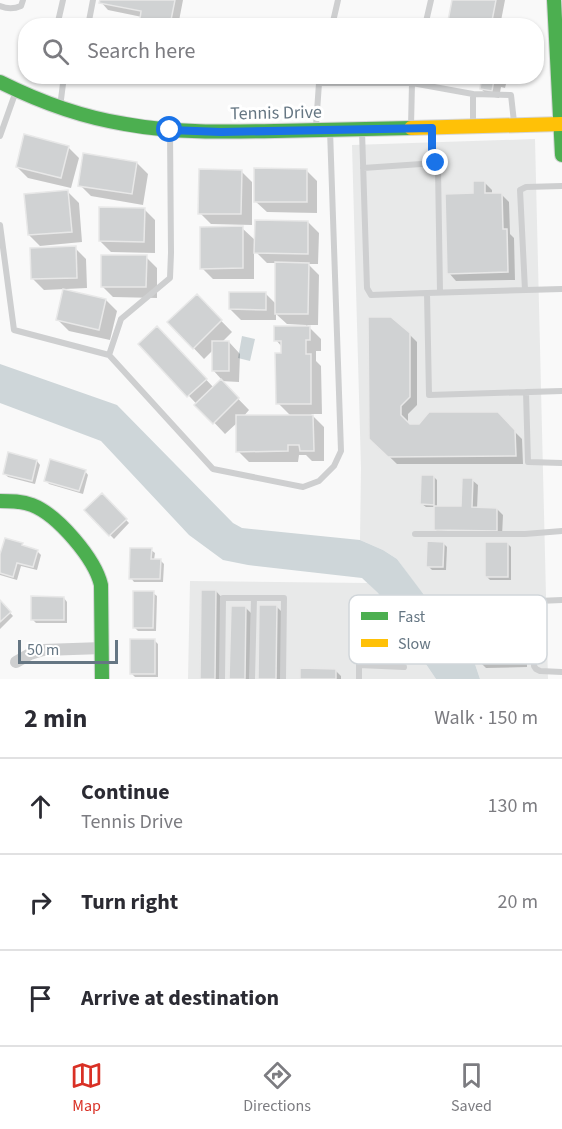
<!DOCTYPE html>
<html lang="en">
<head>
<meta charset="utf-8">
<style>
	:root { --surface:#fff; --page:#f7f7f7; --text:#2b2b33; --muted:#7c7c81; --line:#e1e1e2; --accent:#d93025 }
	body { margin:0; font-family:"Source Sans 3",sans-serif; background:var(--page); color:var(--text) }
	.scale { position:absolute; left:18px; bottom:15px; width:100px; box-sizing:border-box; padding-left:6px; border:3px solid #657683; border-top:0; font-size:16px; line-height:21px; white-space:nowrap; color:#657683; -webkit-text-stroke:4px #fff; paint-order:stroke }
	.stop { position:absolute; width:18px; height:18px; margin:-14px; border:4px solid #1a73e8; border-radius:50%; background:#fff }
	.stop.end { background:#1a73e8; border-color:#fff; box-shadow:0 2px 6px #0008 }
	.list { margin:0; padding:0; list-style:none }
	h2 { display:flex; justify-content:space-between; align-items:center; height:78px; margin:0; padding:0 24px; font-size:26px }
	h2 small { font-size:20px; font-weight:400; color:var(--muted) }
	.list li { display:grid; grid-template-columns:39px 1fr auto; gap:18px; align-items:center; box-sizing:border-box; height:96px; padding:0 24px; border-top:2px solid var(--line) }
	.list b { display:block; font-size:22px; white-space:nowrap }
	.list p { margin:0; font-size:20px; white-space:nowrap; color:var(--muted) }
	.list em { font-size:20px; font-style:normal; color:var(--muted) }
	.icon { flex:none; width:33px; height:33px; fill:none; stroke:currentColor; stroke-width:2; stroke-linecap:round; stroke-linejoin:round }
	.map { position:relative; flex:none; width:562px; height:679px; overflow:hidden }
	.search { position:absolute; background:var(--surface); box-shadow:0 2px 4px #0004; left:18px; right:18px; top:18px; height:66px; display:flex; align-items:center; gap:15px; box-sizing:border-box; padding:0 21px; border-radius:24px; color:var(--muted); font-size:22px }
	.sheet { height:366px; background:var(--surface) }
	nav { display:flex; justify-content:space-around; align-items:center; box-sizing:border-box; height:84px; border-top:2px solid var(--line); background:var(--surface); font-size:16px; color:var(--muted) }
	nav a { display:grid; justify-items:center; gap:3px }
	nav .on { color:var(--accent) }
	.map>svg:first-child { display:block }
	.built { fill:#e8e9e9 }
	.water { fill:#ced6d9 }
	.shadow { fill:#0003 }
	.building { fill:#d0d2d3; stroke:#e8e8e8; stroke-width:1.5 }
	.lines { fill:none; stroke-linecap:round; stroke-linejoin:round }
	.fast-casing { stroke:#d5d6d7; stroke-width:16 }
	.slow-casing { stroke:#d5d6d7; stroke-width:16 }
	.lane { stroke:#cecfd0; stroke-width:6 }
	.street { stroke:#cecfd0; stroke-width:12 }
	.fast { stroke:#4caf50; stroke-width:14 }
	.slow { stroke:#ffc107; stroke-width:14 }
	.route { stroke:#1a73e8; stroke-width:8 }
	.labels { text-anchor:middle; dominant-baseline:central; stroke-width:6; stroke-linejoin:round; paint-order:stroke }
	.street-label { font-size:18px; fill:#657683; stroke:#fff }
	.key { fill:#fff; stroke:#d1d6da; stroke-width:1.5 }
	.key-label { font-size:16px; fill:#657683 }
</style>
</head>
<body>
<div class="map">
<svg width="562" height="679" viewBox="0 0 562 679">
	<rect width="100%" height="100%" fill="#f9f9f9"/>
	<!-- built -->
	<path class="built" d="M535,139L548,679H480L475,664L464,652L397,559L383,550L360,540L361,468L352,145Z
		M190,581L368,583L378,593L436,679H188Z"/>
	<!-- water -->
	<path class="water" d="M242,336L255,339L250,361L238,358Z
		M0,364L117,405L233,523L242,528L360,540L383,550L397,559L421,591L464,652L475,664L480,679H436L378,593L362,578L248,565L223,560L189,535L101,441L0,403Z"/>
	<!-- shadow -->
	<path class="shadow" d="M101,0H183L178,26H149L142,18V17L108,10L101,2Z
		M454,0H505L500,26H449Z
		M458,76H508L505,88L501,87L499,98L489,96L481,89L483,81Z
		M68,147L79,158L71,188L28,178L17,167Z
		M137,163L148,174L143,205L91,196L80,185Z
		M306,170L317,181V213L267,212L255,201Z
		M241,171L252,182V225L211,224L200,213Z
		M484,182L492,190V194H501L509,202L510,234L514,238L515,280L456,281L449,273L475,194Z
		M68,192L79,203L82,242L40,246L29,235Z
		M144,209L155,220V253L111,252L100,241Z
		M308,222L319,233L318,264H308L319,275L318,325H307L321,339V351H316V361L321,366L322,414H311L324,427V461H312L306,455H299L298,462H249L238,451V422L225,434L140,344L168,339L214,388L222,380L213,370V350L204,359L169,322L197,296L232,332L222,342H229L240,354L239,382L221,381L249,410L243,417L291,416L278,403L282,347L276,340L306,328V325L287,324L276,314V320H241L230,309L266,294L276,304L277,263H267L254,250V279H213L202,268L242,228L256,241Z
		M75,248L86,259L87,288L44,290L33,279Z
		M146,257L157,268V298L113,297L102,286Z
		M106,300L117,311L110,340L69,331L58,320Z
		M409,334L417,342V405L408,414V424L410,425L497,414L522,439L523,464H397L370,438Z
		M9,454L37,461L40,465L35,484L8,477L4,473Z
		M85,471L88,475L83,494L49,484L46,480Z
		M434,477L437,480V507L463,508L472,480L478,485L477,509H497L503,515L502,536L441,535L435,529L436,507H426L422,504Z
		M102,495L129,523L114,539L86,510Z
		M443,543L447,547L446,570H432L428,566Z
		M22,544L26,548L37,551L41,555L37,570L21,566L17,580L0,575V559Z
		M508,544L511,547V580H490L486,576Z
		M151,550L155,553L154,560H160L164,564L163,582H134L131,578Z
		M216,591L223,599L222,679H201Z
		M153,593L157,596L156,631H138L134,627Z
		M64,598L67,602V623H36L32,619Z
		M0,602L13,616L0,629Z
		M245,607L251,613L250,679H231Z
		M277,607L284,614L283,679H259Z
		M521,613L527,619V667L486,668L480,662V649H474L468,643L479,626Z
		M155,641L158,644V677H135L131,673Z
		M335,670L341,676V679H301Z"/>
	<!-- building -->
	<path class="building" d="M100,0H175L170,25L140,19L141,11L99,3Z
		M452,0H496L491,26H447Z
		M482,76H499L498,81L494,80L492,91L480,89Z
		M24,134L69,146L61,178L16,167Z
		M83,153L137,162L132,194L78,186Z
		M254,168L307,169V202H254Z
		M199,169L242,170L241,214H198Z
		M473,181H485V193H502L503,229H507L508,272L447,274L445,194L473,193Z
		M68,190L72,232L28,235L24,194Z
		M99,207L145,208L144,242L99,241Z
		M255,220L308,221V254L254,253Z
		M243,226V268L200,269V227Z
		M76,246L77,278L31,279L30,248Z
		M101,255H147L146,287H101Z
		M275,262L309,263L308,314H275Z
		M63,289L106,299L99,330L56,320Z
		M229,292H266V310L229,309Z
		M197,294L222,320L193,349L167,322Z
		M368,317H391L410,333V397L401,406V415L410,424H419L429,412H498L515,430L516,456L388,457L369,439Z
		M157,326L207,379L187,397L138,344Z
		M274,326H310V340H306V354H311V404H276L275,353H281V341H274Z
		M212,341H229V371H212Z
		M221,379L239,398L213,424L194,405Z
		M236,415H313L314,451H300L299,445H288V451L236,452Z
		M8,452L37,460L32,481L3,474Z
		M50,459L86,470L79,491L44,481Z
		M421,475H434V505L420,504Z
		M462,478H473L472,507L497,508V531L434,530V506H461Z
		M102,493L127,519L109,536L84,510Z
		M5,538L23,543L22,545L38,550L33,567L17,563L13,577L0,573V554Z
		M427,541L444,542L443,567H426Z
		M485,542H508V577H485Z
		M130,548H152L151,559H161L160,579H129Z
		M201,590H216L215,679H200Z
		M133,591H154L153,628H133Z
		M31,596L64,597V620H31Z
		M0,600L11,612L0,622Z
		M259,605H277L276,679H258Z
		M231,606H246L245,679H229Z
		M130,639H155V674H130Z
		M300,668L336,669V679H300Z"/>
	<g class="lines">
		<defs>
			<path id="fast" d="M554,0L562,155
				M0,82C40,102 81,117 125,124C174,133 225,132 275,131C320,130 366,129 411,128
				M0,501C11,501 22,501 32,505C58,515 95,559 101,585L102,679"/>
			<path id="slow" d="M411,128L561,124"/>
		</defs>
		<!-- fast casing -->
		<use href="#fast" class="fast-casing"/>
		<!-- slow casing -->
		<use href="#slow" class="slow-casing"/>
		<!-- lane -->
		<path class="lane" d="M0,6C7,9 14,9 21,6L23,0
			M57,26L63,0
			M88,26L93,0
			M332,26L338,0
			M425,26L431,0
			M60,107L64,76
			M473,125V94L511,95L514,122
			M316,126L319,83H412L413,76
			M411,126L412,83L473,94
			M432,129V149L438,168L440,292
			M362,131L367,288L371,295L427,293
			M0,136L16,91
			M363,168L436,163
			M0,225L14,330L109,355L213,469L303,487L319,481L334,466L341,451L330,130
			M562,289L427,293L429,395L562,391
			M525,290L520,190L526,187L562,186
			M109,355L121,319L170,278L171,253L170,131
			M526,392L528,462L562,463
			M415,534H525L562,531
			M562,600L538,601L535,602L533,607L534,666L536,669L540,671L562,672
			M359,665L404,667
			M222,679L223,598H284L283,679
			M252,679L254,598
			M359,679V613"/>
		<!-- street -->
		<path class="street" d="M16,662L30,654L43,650L103,648"/>
		<!-- fast -->
		<use href="#fast" class="fast"/>
		<!-- slow -->
		<use href="#slow" class="slow"/>
	</g>
	<g class="lines">
		<!-- route -->
		<path class="route" d="M170,130L221,132L432,128V149L436,163"/>
	</g>
	<g class="labels">
		<!-- street labels -->
		<g class="street-label">
			<text transform="translate(276 113) rotate(-1)">Tennis Drive</text>
		</g>
	</g>
	<!-- legend -->
	<rect x="349" y="595" width="198" height="69" rx="9" class="key"/>
	<rect x="361" y="612" width="27" height="8" fill="#4caf50"/>
	<rect x="361" y="639" width="27" height="8" fill="#ffc107"/>
	<g class="key-label">
		<text x="398" y="622">Fast</text>
		<text x="398" y="649">Slow</text>
	</g>
</svg>
<div class="scale">50 m</div>
<div class="stop" style="left:170px;top:130px"></div>
<div class="stop end" style="left:436px;top:163px"></div>
<div class="search"><svg class="icon" aria-label="search" viewBox="0 0 24 24"><circle cx="10" cy="10" r="6"/><path d="M15 15l6 6"/></svg>Search here</div>
</div>
<section class="sheet">
<h2>2 min<small>Walk · 150 m</small></h2>
<ul class="list">
<li><svg class="icon" aria-label="ahead" viewBox="0 0 24 24"><path d="M12 20V5M6 11l6-6 6 6"/></svg><div><b>Continue</b><p>Tennis Drive</p></div><em>130 m</em></li>
<li><svg class="icon" aria-label="right" viewBox="0 0 24 24"><path d="M7 20v-9h11M14 6l5 5-5 5"/></svg><div><b>Turn right</b></div><em>20 m</em></li>
<li><svg class="icon" aria-label="arrive" viewBox="0 0 24 24"><path d="M6 21V4h12l-3 4 3 4H6"/></svg><div><b>Arrive at destination</b></div></li>
</ul>
</section>
<nav>
<a class="on"><svg class="icon" aria-label="map" viewBox="0 0 24 24"><path d="M3 6l6-2 6 2 6-2v14l-6 2-6-2-6 2zM9 4v14M15 6v14"/></svg>Map</a>
<a><svg class="icon" aria-label="directions" viewBox="0 0 24 24"><path d="M12 3l9 9-9 9-9-9zM9 14v-3h6M13 9l2 2-2 2"/></svg>Directions</a>
<a><svg class="icon" aria-label="saved" viewBox="0 0 24 24"><path d="M7 4h10v16l-5-4-5 4z"/></svg>Saved</a>
</nav>
</body>
</html>
